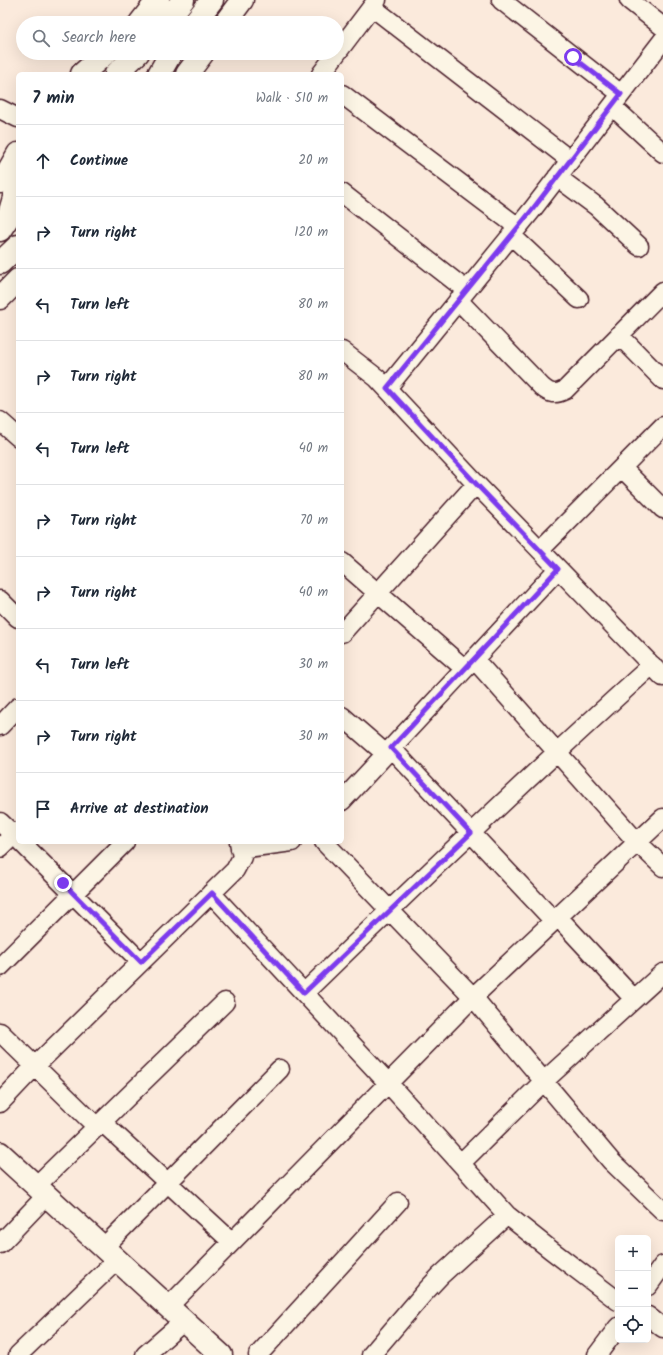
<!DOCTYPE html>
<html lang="en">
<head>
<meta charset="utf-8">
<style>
	:root { --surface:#fff; --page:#f6f6f7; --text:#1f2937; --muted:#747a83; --line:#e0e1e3 }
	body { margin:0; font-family:Kalam,sans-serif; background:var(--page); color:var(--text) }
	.controls { position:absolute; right:12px; bottom:12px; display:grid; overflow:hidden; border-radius:6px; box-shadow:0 4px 16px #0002 }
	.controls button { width:36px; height:36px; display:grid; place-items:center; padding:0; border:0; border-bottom:1px solid var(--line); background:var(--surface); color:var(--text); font:20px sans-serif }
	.stop { position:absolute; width:12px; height:12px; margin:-9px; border:3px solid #7c3aed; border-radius:50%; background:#fff }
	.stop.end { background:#7c3aed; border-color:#fff; box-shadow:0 1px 4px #0008 }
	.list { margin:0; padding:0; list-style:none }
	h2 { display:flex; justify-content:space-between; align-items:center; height:52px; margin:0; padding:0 16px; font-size:17px }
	h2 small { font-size:13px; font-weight:400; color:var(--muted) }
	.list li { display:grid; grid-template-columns:26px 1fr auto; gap:12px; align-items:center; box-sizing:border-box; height:72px; padding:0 16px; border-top:1px solid var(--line) }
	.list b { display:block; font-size:15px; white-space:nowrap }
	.list em { font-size:13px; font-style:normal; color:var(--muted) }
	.icon { flex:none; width:22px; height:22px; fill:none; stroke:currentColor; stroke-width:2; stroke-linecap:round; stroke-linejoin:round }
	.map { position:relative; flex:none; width:663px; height:1355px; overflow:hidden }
	.search { position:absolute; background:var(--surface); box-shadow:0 4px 16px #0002; left:16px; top:16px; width:328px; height:44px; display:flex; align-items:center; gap:10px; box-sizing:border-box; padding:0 14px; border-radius:22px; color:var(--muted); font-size:15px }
	.panel { position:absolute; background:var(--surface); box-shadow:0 4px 16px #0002; left:16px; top:72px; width:328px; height:772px; border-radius:6px }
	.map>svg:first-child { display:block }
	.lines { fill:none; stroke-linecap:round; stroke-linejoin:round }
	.street-casing { stroke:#4a1f2b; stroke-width:21 }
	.secondary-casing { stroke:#4a1f2b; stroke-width:25 }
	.primary-casing { stroke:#4a1f2b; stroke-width:25 }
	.street { stroke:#fcf5e5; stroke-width:18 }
	.secondary { stroke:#fcf5e5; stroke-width:22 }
	.primary { stroke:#fcf5e5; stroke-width:22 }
	.route { stroke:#7c3aed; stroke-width:5 }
</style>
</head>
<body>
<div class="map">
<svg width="663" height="1355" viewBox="0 0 663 1355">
	<rect width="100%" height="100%" fill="#fbeadc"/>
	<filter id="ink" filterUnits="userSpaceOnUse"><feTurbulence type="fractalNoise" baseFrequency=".025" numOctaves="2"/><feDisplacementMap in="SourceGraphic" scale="8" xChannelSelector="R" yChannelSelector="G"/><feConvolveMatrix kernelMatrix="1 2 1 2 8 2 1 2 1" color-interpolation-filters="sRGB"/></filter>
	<g filter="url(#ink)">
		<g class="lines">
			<defs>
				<path id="street" d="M501,0L621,94
					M629,0L663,27
					M372,7L570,160
					M321,74L377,0
					M342,94L518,227
					M612,106L663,153
					M0,109L18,118
					M557,177L596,206L639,246
					M342,193L466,290
					M511,235L579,299
					M458,300L542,387C550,394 555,395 565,390L663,291
					M619,335L663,380
					M342,351L377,378L480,488L663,677
					M387,388L532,210L663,40
					M0,421L18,437
					M622,468L663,509
					M540,550L663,426
					M342,562L465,669
					M0,600L18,618
					M342,633L476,484
					M474,659L637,842L663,867
					M342,716L386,754
					M0,726L18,707
					M391,748L554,921
					M342,801L558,569
					M0,822L18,839
					M21,842L141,962
					M324,842L473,997L611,1161L663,1211
					M0,848L18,831
					M240,849L292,842
					M211,893L388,1083L507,1215L551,1250L618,1301
					M558,917L634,999
					M0,967L125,842
					M304,993C418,882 534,772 652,665
					M0,1032L97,1127
					M0,1103L35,1066L235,870L242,857L239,842
					M102,1122L232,1242
					M461,1163L544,1081L663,973
					M36,1186L225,1002
					M0,1244L46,1196
					M103,1248L280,1069
					M648,1286L663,1265
					M168,1307L473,997L663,818
					M648,1316L663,1328
					M18,1355L117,1260
					M145,1355L184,1321
					M258,1355L398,1202
					M371,1355L425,1292L440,1276L507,1215
					M597,1355L618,1327"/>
				<path id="secondary" d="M165,23L183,0
					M194,23L212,0
					M116,74L138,53
					M159,74L171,53
					M0,230L8,218L18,184
					M0,263L18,246
					M0,1153L221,1355"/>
				<path id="primary" d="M140,23L158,0
					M225,23L242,0
					M82,74L106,53
					M187,74L203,53
					M0,182L7,173L18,154
					M0,298L18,280"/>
			</defs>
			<!-- street casing -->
			<use href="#street" class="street-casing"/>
			<!-- secondary casing -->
			<use href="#secondary" class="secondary-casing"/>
			<!-- primary casing -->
			<use href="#primary" class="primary-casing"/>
			<!-- street -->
			<use href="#street" class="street"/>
			<!-- secondary -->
			<use href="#secondary" class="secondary"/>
			<!-- primary -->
			<use href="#primary" class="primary"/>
		</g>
	</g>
	<g class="lines" filter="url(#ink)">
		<!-- route -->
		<path class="route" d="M63,883L141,962L212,893L304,993L471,833L391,748L558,569L480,488L387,388L532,210L621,94L573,57"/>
	</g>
</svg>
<div class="controls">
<button>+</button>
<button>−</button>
<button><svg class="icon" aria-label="locate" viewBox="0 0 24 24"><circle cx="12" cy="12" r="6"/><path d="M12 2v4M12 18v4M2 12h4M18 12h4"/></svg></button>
</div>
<div class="stop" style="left:573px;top:57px"></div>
<div class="stop end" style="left:63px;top:883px"></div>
<div class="search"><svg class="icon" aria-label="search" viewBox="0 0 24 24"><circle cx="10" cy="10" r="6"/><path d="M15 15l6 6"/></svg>Search here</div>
<section class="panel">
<h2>7 min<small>Walk · 510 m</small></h2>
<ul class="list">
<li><svg class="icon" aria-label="ahead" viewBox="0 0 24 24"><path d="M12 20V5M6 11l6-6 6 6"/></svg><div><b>Continue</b></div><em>20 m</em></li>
<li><svg class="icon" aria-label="right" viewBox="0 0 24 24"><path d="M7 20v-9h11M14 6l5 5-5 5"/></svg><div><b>Turn right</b></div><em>120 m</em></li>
<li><svg class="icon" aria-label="left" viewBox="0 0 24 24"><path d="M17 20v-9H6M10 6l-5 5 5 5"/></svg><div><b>Turn left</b></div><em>80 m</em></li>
<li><svg class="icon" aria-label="right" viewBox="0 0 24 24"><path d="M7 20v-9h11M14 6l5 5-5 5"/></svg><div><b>Turn right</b></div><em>80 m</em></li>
<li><svg class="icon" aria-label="left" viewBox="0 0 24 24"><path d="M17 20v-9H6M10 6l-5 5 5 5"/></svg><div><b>Turn left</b></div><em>40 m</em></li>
<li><svg class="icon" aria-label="right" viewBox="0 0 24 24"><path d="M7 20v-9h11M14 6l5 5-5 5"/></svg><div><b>Turn right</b></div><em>70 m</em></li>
<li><svg class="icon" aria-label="right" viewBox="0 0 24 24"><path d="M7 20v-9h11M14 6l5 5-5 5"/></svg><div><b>Turn right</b></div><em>40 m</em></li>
<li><svg class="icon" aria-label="left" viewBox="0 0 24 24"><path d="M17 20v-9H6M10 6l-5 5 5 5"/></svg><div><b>Turn left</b></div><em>30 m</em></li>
<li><svg class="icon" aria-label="right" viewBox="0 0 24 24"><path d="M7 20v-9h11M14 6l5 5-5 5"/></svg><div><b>Turn right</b></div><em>30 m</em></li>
<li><svg class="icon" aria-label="arrive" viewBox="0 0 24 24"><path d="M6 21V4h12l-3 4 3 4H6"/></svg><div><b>Arrive at destination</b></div></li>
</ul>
</section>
</div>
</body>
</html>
